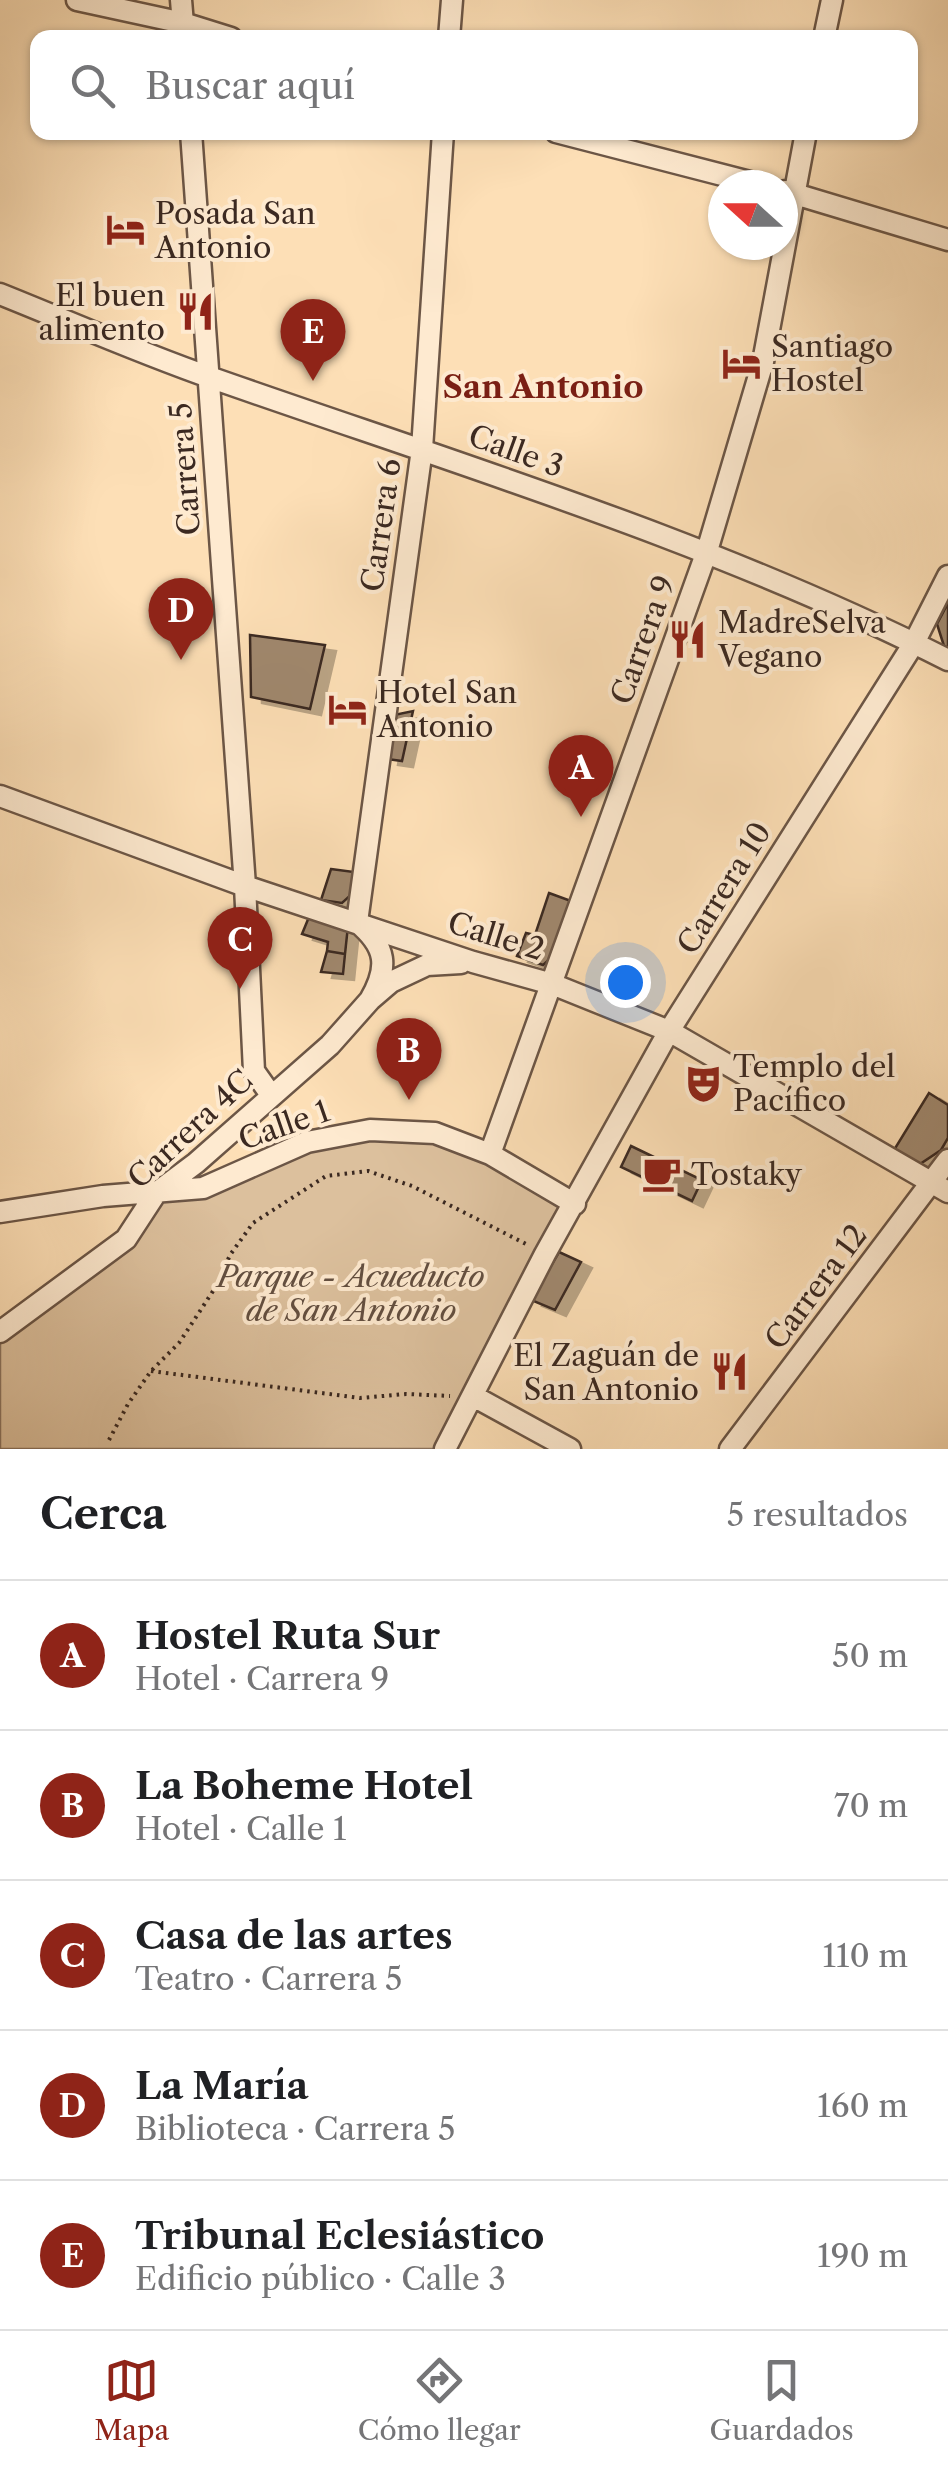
<!DOCTYPE html>
<html lang="es">
<head>
<meta charset="utf-8">
<style>
	:root { --surface:#fff; --page:#f2f2f2; --text:#202124; --muted:#757577; --line:#e0e0e0; --accent:#8f2418 }
	body { margin:0; font-family:"Libre Caslon Text",serif; background:var(--page); color:var(--text) }
	.compass { position:absolute; left:708px; top:170px; width:90px; height:90px; border-radius:50%; background:var(--surface); box-shadow:0 2px 8px #0004; rotate:291deg }
	.you { position:absolute; left:625px; top:982px; width:35px; height:35px; margin:-25px; border:8px solid #fff; border-radius:50%; background:#1a73e8; box-shadow:0 0 0 15px #1a73e833 }
	.badge { display:grid; place-items:center; width:65px; height:65px; border-radius:50%; background:var(--accent); color:#fff; font-size:32px; font-weight:700 }
	.pin { position:absolute; translate:-50% -82px; filter:drop-shadow(0 2px 5px #0008) }
	.pin::after { content:''; position:absolute; top:52px; width:35px; height:30px; background:inherit; clip-path:polygon(0 0,100% 0,50% 100%) }
	.list { margin:0; padding:0; list-style:none }
	h2 { display:flex; justify-content:space-between; align-items:center; height:130px; margin:0; padding:0 40px; font-size:42px }
	h2 small { font-size:32px; font-weight:400; color:var(--muted) }
	.list li { display:grid; grid-template-columns:65px 1fr auto; gap:30px; align-items:center; box-sizing:border-box; height:150px; padding:0 40px; border-top:2px solid var(--line) }
	.list b { display:block; font-size:38px; white-space:nowrap }
	.list p { margin:0; font-size:32px; white-space:nowrap; color:var(--muted) }
	.list em { font-size:32px; font-style:normal; color:var(--muted) }
	.icon { flex:none; width:55px; height:55px; fill:none; stroke:currentColor; stroke-width:2; stroke-linecap:round; stroke-linejoin:round }
	.map { position:relative; flex:none; width:948px; height:1449px; overflow:hidden }
	.search { position:absolute; background:var(--surface); box-shadow:0 2px 8px #0004; left:30px; right:30px; top:30px; height:110px; display:flex; align-items:center; gap:25px; box-sizing:border-box; padding:0 35px; border-radius:20px; color:var(--muted); font-size:38px }
	.sheet { height:880px; background:var(--surface) }
	nav { display:flex; justify-content:space-around; align-items:center; box-sizing:border-box; height:140px; border-top:2px solid var(--line); background:var(--surface); font-size:28px; color:var(--muted) }
	nav a { display:grid; justify-items:center; gap:5px }
	nav .on { color:var(--accent) }
	.map>svg:first-child { display:block }
	.green { fill:#dcc09d; stroke:#8c745f; stroke-width:2.5 }
	.building { fill:#a0886e; stroke:#3b2921; stroke-width:2.5; filter:url(#shadow) }
	.lines { fill:none; stroke-linecap:round; stroke-linejoin:round }
	.street-casing { stroke:#6c5646; stroke-width:25 }
	.path { stroke:#3b2921; stroke-width:4; stroke-dasharray:2.5 5; stroke-linecap:butt }
	.street { stroke:#feead0; stroke-width:20 }
	.labels { text-anchor:middle; dominant-baseline:central; stroke-width:8; stroke-linejoin:round; paint-order:stroke }
	.poi-label { font-size:30px; fill:#3b2921; stroke:#feead0; text-anchor:start }
	.street-label { font-size:30px; fill:#3b2921; stroke:#feead0 }
	.park-label { font-size:30px; font-style:italic; fill:#634f40; stroke:#feead0 }
	.neighbourhood-label { font-size:32px; font-weight:bold; fill:#7a1f14; stroke:#feead0 }
</style>
</head>
<body>
<div class="map">
<svg width="948" height="1449" viewBox="0 0 948 1449">
	<defs>
		<filter id="shadow"><feDropShadow dx="11" dy="6" stdDeviation="0" flood-color="#0004"/></filter>
	</defs>
	<rect width="100%" height="100%" fill="#fddfb6"/>
	<filter id="stains"><feTurbulence type="fractalNoise" baseFrequency=".002" numOctaves="4"/><feColorMatrix values="0 0 0 0 .2 0 0 0 0 .09 0 0 0 0 .02 0 0 0 .5 -.17"/></filter>
	<radialGradient id="worn" r=".72"><stop offset=".6" stop-color="#630" stop-opacity="0"/><stop offset="1" stop-color="#630" stop-opacity=".3"/></radialGradient>
	<!-- green -->
	<path class="green" d="M435,1133L575,1204L445,1449H0V1332L126,1239L156,1193L203,1188L307,1142Z"/>
	<!-- building -->
	<path class="building" d="M948,603V648L944,646L937,624Z
		M250,635L325,645L310,709L251,697Z
		M413,711L402,761L387,759L394,715Z
		M331,869L354,872L352,894L342,903L321,900Z
		M549,893L571,901L551,958L543,965L517,956L526,933L535,935Z
		M309,917L348,926L345,954L327,951L328,942L302,934Z
		M327,951L345,954L343,974L321,972Z
		M929,1093L948,1105V1138L941,1150L920,1164L894,1150Z
		M631,1146L702,1180L692,1201L621,1167Z
		M559,1252L581,1262L555,1310L531,1300Z"/>
	<g class="lines">
		<defs>
			<path id="street" d="M77,0L183,23L231,38
				M181,0L184,36
				M449,38L452,0
				M824,38L832,0
				M191,132L245,886L254,1071L271,1095
				M556,132L761,185
				M785,191L948,240
				M0,294C70,322 140,353 212,378C460,465 712,541 948,660
				M0,796L245,886L473,962L552,984L669,1031L948,1192
				M370,1000C389,967 387,947 357,922L422,449L443,132
				M490,1154L707,551L763,362L806,132
				M0,1212L103,1196L203,1188L307,1142L370,1130L435,1133L490,1154L575,1204
				M0,1332L126,1239L156,1193L196,1163L330,1045L370,1000L391,982L427,965L461,963
				M475,1397L570,1449
				M445,1449L545,1254L669,1031L914,643L948,576
				M730,1449L948,1160"/>
		</defs>
		<!-- street casing -->
		<use href="#street" class="street-casing"/>
		<!-- path -->
		<path class="path" d="M151,1371L360,1398L406,1394L450,1396
			M109,1440L128,1404L151,1371L179,1343L217,1285L230,1255L253,1223L326,1176L368,1171L412,1186L526,1244"/>
		<!-- street -->
		<use href="#street" class="street"/>
	</g>
	<!-- icons -->
	<defs>
		<symbol id="hotel-bare" viewBox="-9 -9 18 18"><path d="M-6-4.5h1.5V1H6V5H4.5V3h-9V5H-6ZM-4 0a1.8 1.8 0 1 1 3.6 0ZM.5 0V-2.5h3Q6-2.5 6 0Z" fill="#8f2418" stroke="#feead0" stroke-width="2.5" paint-order="stroke"/></symbol>
		<symbol id="restaurant-bare" viewBox="-9 -9 18 18"><path d="M-5-6h1v4h1v-4h1v4h1v-4h1v5L-1.5 .5V6h-2V.5L-5-1ZM5-6V6H3V1.5H1.5Q1.5-4 5-6Z" fill="#8f2418" stroke="#feead0" stroke-width="2.5" paint-order="stroke"/></symbol>
		<symbol id="theatre-bare" viewBox="-9 -9 18 18"><path d="M-5-5.5Q0-4 5-5.5V0Q5 5 0 6Q-5 5-5 0ZM-3.3-2.5H-1v1.5H-3.3ZM1-2.5H3.3v1.5H1ZM-2.8 1Q0 5.5 2.8 1Z" fill="#8f2418" stroke="#feead0" stroke-width="2.5" paint-order="stroke"/></symbol>
		<symbol id="cafe-bare" viewBox="-9 -9 18 18"><path d="M-5.5-4.5H6V0H3Q3 3.5 0 3.5H-2.5Q-5.5 3.5-5.5 0ZM3-3.2v2h1.7v-2ZM-6 4.5H4V6H-6Z" fill="#8f2418" stroke="#feead0" stroke-width="2.5" paint-order="stroke"/></symbol>
	</defs>
	<g fill-rule="evenodd">
		<use href="#hotel-bare" x="98" y="202" width="55" height="55"/>
		<use href="#restaurant-bare" x="168" y="284" width="55" height="55"/>
		<use href="#hotel-bare" x="714" y="336" width="55" height="55"/>
		<use href="#restaurant-bare" x="660" y="612" width="55" height="55"/>
		<use href="#hotel-bare" x="320" y="682" width="55" height="55"/>
		<use href="#theatre-bare" x="676" y="1056" width="55" height="55"/>
		<use href="#cafe-bare" x="634" y="1146" width="55" height="55"/>
		<use href="#restaurant-bare" x="702" y="1344" width="55" height="55"/>
	</g>
	<g class="labels">
		<!-- poi labels -->
		<g class="poi-label">
			<text x="155" y="213">Posada San<tspan x="155" dy="34">Antonio</tspan></text>
			<text x="165" y="295" text-anchor="end">El buen<tspan x="165" dy="34">alimento</tspan></text>
			<text x="771" y="346">Santiago<tspan x="771" dy="34">Hostel</tspan></text>
			<text x="718" y="622">MadreSelva<tspan x="718" dy="34">Vegano</tspan></text>
			<text x="377" y="692">Hotel San<tspan x="377" dy="34">Antonio</tspan></text>
			<text x="733" y="1066">Templo del<tspan x="733" dy="34">Pacífico</tspan></text>
			<text x="691" y="1174">Tostaky</text>
			<text x="699" y="1355" text-anchor="end">El Zaguán de<tspan x="699" dy="34">San Antonio</tspan></text>
		</g>
		<!-- street labels -->
		<g class="street-label">
			<text transform="translate(516 451) rotate(20)">Calle 3</text>
			<text transform="translate(185 469) rotate(-94)">Carrera 5</text>
			<text transform="translate(381 525) rotate(-82)">Carrera 6</text>
			<text transform="translate(643 640) rotate(-70)">Carrera 9</text>
			<text transform="translate(724 888) rotate(-58)">Carrera 10</text>
			<text transform="translate(496 936) rotate(17)">Calle 2</text>
			<text transform="translate(284 1125) rotate(-19)">Calle 1</text>
			<text transform="translate(190 1129) rotate(-43)">Carrera 4C</text>
			<text transform="translate(816 1287) rotate(-53)">Carrera 12</text>
		</g>
		<!-- park labels -->
		<g class="park-label">
			<text x="351" y="1276">Parque - Acueducto<tspan x="351" dy="34">de San Antonio</tspan></text>
		</g>
		<!-- neighbourhood labels -->
		<g class="neighbourhood-label">
			<text x="543" y="386">San Antonio</text>
		</g>
	</g>
	<rect width="100%" height="100%" filter="url(#stains)"/>
	<rect width="100%" height="100%" fill="url(#worn)"/>
</svg>
<svg class="compass" viewBox="-18 -18 36 36"><path d="M0-13l5 13h-10z" fill="#e53935"/><path d="M0 13l5-13h-10z" fill="#757577"/></svg>
<div class="you"></div>
<div class="pin badge" style="left:581px;top:817px">A</div>
<div class="pin badge" style="left:409px;top:1100px">B</div>
<div class="pin badge" style="left:240px;top:989px">C</div>
<div class="pin badge" style="left:181px;top:660px">D</div>
<div class="pin badge" style="left:313px;top:381px">E</div>
<div class="search"><svg class="icon" aria-label="search" viewBox="0 0 24 24"><circle cx="10" cy="10" r="6"/><path d="M15 15l6 6"/></svg>Buscar aquí</div>
</div>
<section class="sheet">
<h2>Cerca<small>5 resultados</small></h2>
<ul class="list">
<li><span class="badge">A</span><div><b>Hostel Ruta Sur</b><p>Hotel · Carrera 9</p></div><em>50 m</em></li>
<li><span class="badge">B</span><div><b>La Boheme Hotel</b><p>Hotel · Calle 1</p></div><em>70 m</em></li>
<li><span class="badge">C</span><div><b>Casa de las artes</b><p>Teatro · Carrera 5</p></div><em>110 m</em></li>
<li><span class="badge">D</span><div><b>La María</b><p>Biblioteca · Carrera 5</p></div><em>160 m</em></li>
<li><span class="badge">E</span><div><b>Tribunal Eclesiástico</b><p>Edificio público · Calle 3</p></div><em>190 m</em></li>
</ul>
</section>
<nav>
<a class="on"><svg class="icon" aria-label="map" viewBox="0 0 24 24"><path d="M3 6l6-2 6 2 6-2v14l-6 2-6-2-6 2zM9 4v14M15 6v14"/></svg>Mapa</a>
<a><svg class="icon" aria-label="directions" viewBox="0 0 24 24"><path d="M12 3l9 9-9 9-9-9zM9 14v-3h6M13 9l2 2-2 2"/></svg>Cómo llegar</a>
<a><svg class="icon" aria-label="saved" viewBox="0 0 24 24"><path d="M7 4h10v16l-5-4-5 4z"/></svg>Guardados</a>
</nav>
</body>
</html>
